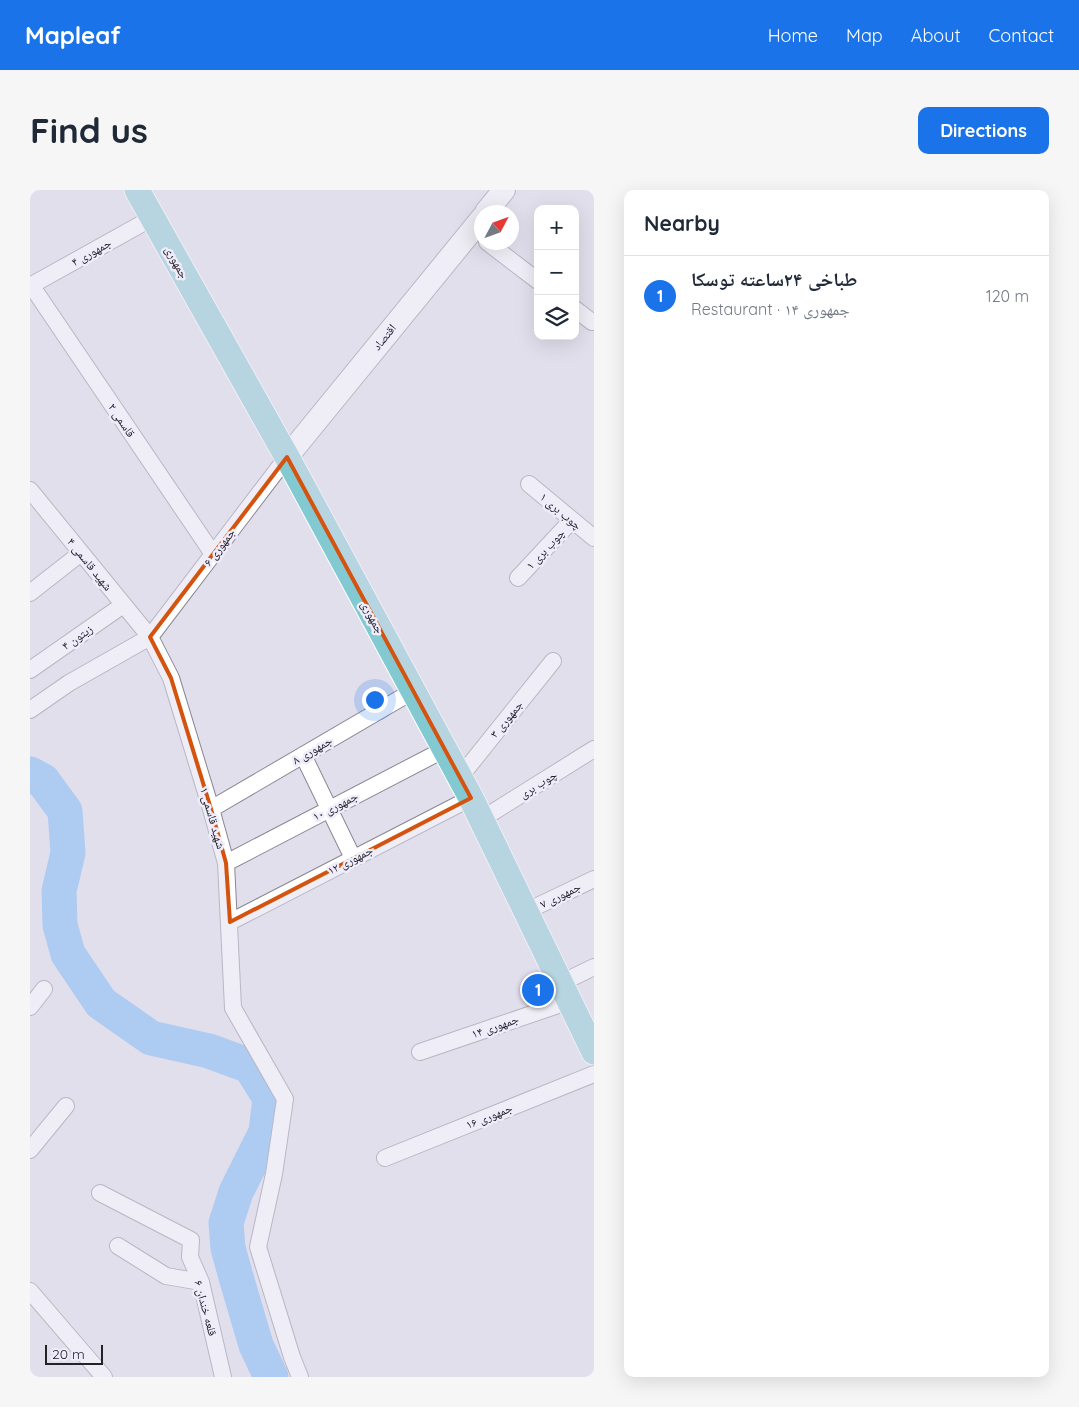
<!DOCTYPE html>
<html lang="en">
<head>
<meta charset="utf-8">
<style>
	:root { --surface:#fff; --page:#f6f6f7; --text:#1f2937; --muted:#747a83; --line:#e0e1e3; --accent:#1a73e8 }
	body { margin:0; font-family:Quicksand,"Noto Naskh Arabic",sans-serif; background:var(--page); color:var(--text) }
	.controls { position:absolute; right:15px; top:15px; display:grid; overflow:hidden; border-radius:10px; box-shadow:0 5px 20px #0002 }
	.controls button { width:45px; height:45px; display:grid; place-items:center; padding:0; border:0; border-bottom:1px solid var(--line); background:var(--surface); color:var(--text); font:25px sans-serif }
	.compass { position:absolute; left:444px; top:15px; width:45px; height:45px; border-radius:50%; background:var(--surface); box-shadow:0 5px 20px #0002; rotate:49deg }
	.scale { position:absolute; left:15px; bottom:12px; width:58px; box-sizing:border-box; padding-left:5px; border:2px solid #232227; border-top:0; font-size:14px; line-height:18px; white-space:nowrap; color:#232227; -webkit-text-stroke:4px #efecfb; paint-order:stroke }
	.you { position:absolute; left:344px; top:509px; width:18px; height:18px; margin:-12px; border:4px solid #fff; border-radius:50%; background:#1a73e8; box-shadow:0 0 0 8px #1a73e833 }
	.badge { display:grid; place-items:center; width:32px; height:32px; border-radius:50%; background:var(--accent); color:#fff; font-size:16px; font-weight:700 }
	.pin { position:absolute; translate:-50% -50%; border:2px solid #fff; box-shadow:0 1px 5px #0006 }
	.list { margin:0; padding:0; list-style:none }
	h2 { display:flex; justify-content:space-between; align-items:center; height:65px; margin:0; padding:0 20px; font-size:21px }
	h2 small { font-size:16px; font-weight:400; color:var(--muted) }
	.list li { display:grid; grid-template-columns:32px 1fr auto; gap:15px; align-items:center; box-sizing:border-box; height:80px; padding:0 20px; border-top:1px solid var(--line) }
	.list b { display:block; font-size:19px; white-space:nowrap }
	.list p { margin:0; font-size:16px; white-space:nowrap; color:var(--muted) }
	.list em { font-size:16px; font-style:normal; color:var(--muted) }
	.icon { flex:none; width:28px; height:28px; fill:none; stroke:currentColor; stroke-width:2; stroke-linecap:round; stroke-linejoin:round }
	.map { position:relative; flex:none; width:564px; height:1187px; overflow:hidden; border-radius:10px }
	header { display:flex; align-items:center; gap:30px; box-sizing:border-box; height:70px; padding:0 25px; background:var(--accent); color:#fff }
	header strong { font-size:24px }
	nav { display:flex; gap:28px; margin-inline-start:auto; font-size:18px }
	.intro { display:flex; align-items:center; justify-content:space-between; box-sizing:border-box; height:120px; padding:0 30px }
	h1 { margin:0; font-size:35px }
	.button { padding:12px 22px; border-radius:10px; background:var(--accent); color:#fff; font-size:18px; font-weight:700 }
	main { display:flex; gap:30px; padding:0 30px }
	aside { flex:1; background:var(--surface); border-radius:10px; box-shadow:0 5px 20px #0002 }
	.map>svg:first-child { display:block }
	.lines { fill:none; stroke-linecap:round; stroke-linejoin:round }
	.river { stroke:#70b5f9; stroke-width:35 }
	.street-casing { stroke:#8a8794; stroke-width:18 }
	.secondary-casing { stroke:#8a8794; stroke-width:24 }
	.primary-casing { stroke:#fff; stroke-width:27 }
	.street { stroke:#fff; stroke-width:16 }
	.secondary { stroke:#fff; stroke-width:22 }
	.primary { stroke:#83c9d2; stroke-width:25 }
	.marked { fill:none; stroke:#d4540f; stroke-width:4; stroke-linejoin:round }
	.labels { text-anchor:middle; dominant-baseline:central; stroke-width:5; stroke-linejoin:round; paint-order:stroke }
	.street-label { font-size:12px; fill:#232227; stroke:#efecfb }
</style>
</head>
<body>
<header>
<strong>Mapleaf</strong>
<nav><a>Home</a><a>Map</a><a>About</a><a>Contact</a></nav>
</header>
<div class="intro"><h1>Find us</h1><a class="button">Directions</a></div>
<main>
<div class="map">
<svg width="564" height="1187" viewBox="0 0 564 1187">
	<rect width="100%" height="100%" fill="#e2dfed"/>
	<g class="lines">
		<!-- river -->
		<path class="river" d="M0,584L13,591L35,621L38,663L29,701L30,735L38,764L71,813L121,848L179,861L220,876L240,908L236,942L206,1002L196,1033L198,1058L206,1087L226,1155L241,1187"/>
		<defs>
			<path id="street" d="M457,52L508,91
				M1,95L183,364
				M0,96L122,28
				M545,119L562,132
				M499,294L564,348
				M0,300L120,447L141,488L181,619L196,673L203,818L255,909L244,984L228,1057L262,1167L270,1187
				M488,388L542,330
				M0,403L51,363
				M0,480L93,415
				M0,520L39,493L120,447L257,267
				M273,565L323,668
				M430,587L523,471
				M181,619L383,501
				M452,629L564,559
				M196,673L415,559
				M497,721L564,689
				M200,732L441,608
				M531,793L564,777
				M0,817L14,799
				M390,862L540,811
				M0,960L36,916
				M355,968L564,884
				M70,1003L161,1050L160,1067L171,1092L193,1187
				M88,1056L136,1086L171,1092
				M0,1101L74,1187"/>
			<path id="secondary" d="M456,22L474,0
				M257,267L452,28"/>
			<path id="primary" d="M107,0L257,267L441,608L564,862"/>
		</defs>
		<!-- street casing -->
		<use href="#street" class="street-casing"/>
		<!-- secondary casing -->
		<use href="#secondary" class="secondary-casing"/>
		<!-- primary casing -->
		<use href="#primary" class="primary-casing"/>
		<!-- street -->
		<use href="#street" class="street"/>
		<!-- secondary -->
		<use href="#secondary" class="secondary"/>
		<!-- primary -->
		<use href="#primary" class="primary"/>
	</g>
	<!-- marked area -->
	<path d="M0 0H564V1187H0ZM257,267L441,608L200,732L196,673L181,619L141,488L120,447Z" fill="#e2dfed" fill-opacity=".55" fill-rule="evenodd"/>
	<path class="marked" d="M257,267L441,608L200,732L196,673L181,619L141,488L120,447Z"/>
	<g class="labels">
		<!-- street labels -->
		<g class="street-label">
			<text transform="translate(61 62) rotate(-29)">جمهوری ۴</text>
			<text transform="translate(147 72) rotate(61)">جمهوری</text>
			<text transform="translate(354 147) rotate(-51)">اقتصاد</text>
			<text transform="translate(92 230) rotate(56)">قاسمی ۲</text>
			<text transform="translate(531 321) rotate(40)">۱ چوب بری</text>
			<text transform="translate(189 357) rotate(-53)">جمهوری ۶</text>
			<text transform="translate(515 359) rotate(-47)">چوب بری ۱</text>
			<text transform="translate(60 374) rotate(51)">۴ شهید قاسمی</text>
			<text transform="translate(343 427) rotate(62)">جمهوری</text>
			<text transform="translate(47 447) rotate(-35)">زیتون ۴</text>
			<text transform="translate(476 529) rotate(-51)">۳ جمهوری</text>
			<text transform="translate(282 560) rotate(-30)">۸ جمهوری</text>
			<text transform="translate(508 594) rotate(-32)">چوب بری</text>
			<text transform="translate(305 616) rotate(-27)">۱۰ جمهوری</text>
			<text transform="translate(183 628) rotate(74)">۱ شهید قاسمی</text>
			<text transform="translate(320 670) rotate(-27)">۱۲ جمهوری</text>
			<text transform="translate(530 705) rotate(-26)">۷ جمهوری</text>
			<text transform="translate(465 836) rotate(-19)">۱۴ جمهوری</text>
			<text transform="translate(459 926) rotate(-22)">۱۶ جمهوری</text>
			<text transform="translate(176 1118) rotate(75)">۶ قلعه خندان</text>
		</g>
	</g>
</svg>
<div class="controls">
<button>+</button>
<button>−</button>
<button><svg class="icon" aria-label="layers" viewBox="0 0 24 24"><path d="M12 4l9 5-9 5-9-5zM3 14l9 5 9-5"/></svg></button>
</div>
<svg class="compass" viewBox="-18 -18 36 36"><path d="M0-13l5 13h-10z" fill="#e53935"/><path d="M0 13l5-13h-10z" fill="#747a83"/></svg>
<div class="scale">20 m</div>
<div class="you"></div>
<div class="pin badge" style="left:508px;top:800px">1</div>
</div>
<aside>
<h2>Nearby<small></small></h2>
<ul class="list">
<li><span class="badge">1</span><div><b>طباخی ۲۴ساعته توسکا</b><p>Restaurant · ۱۴ جمهوری</p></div><em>120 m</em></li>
</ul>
</aside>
</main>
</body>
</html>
